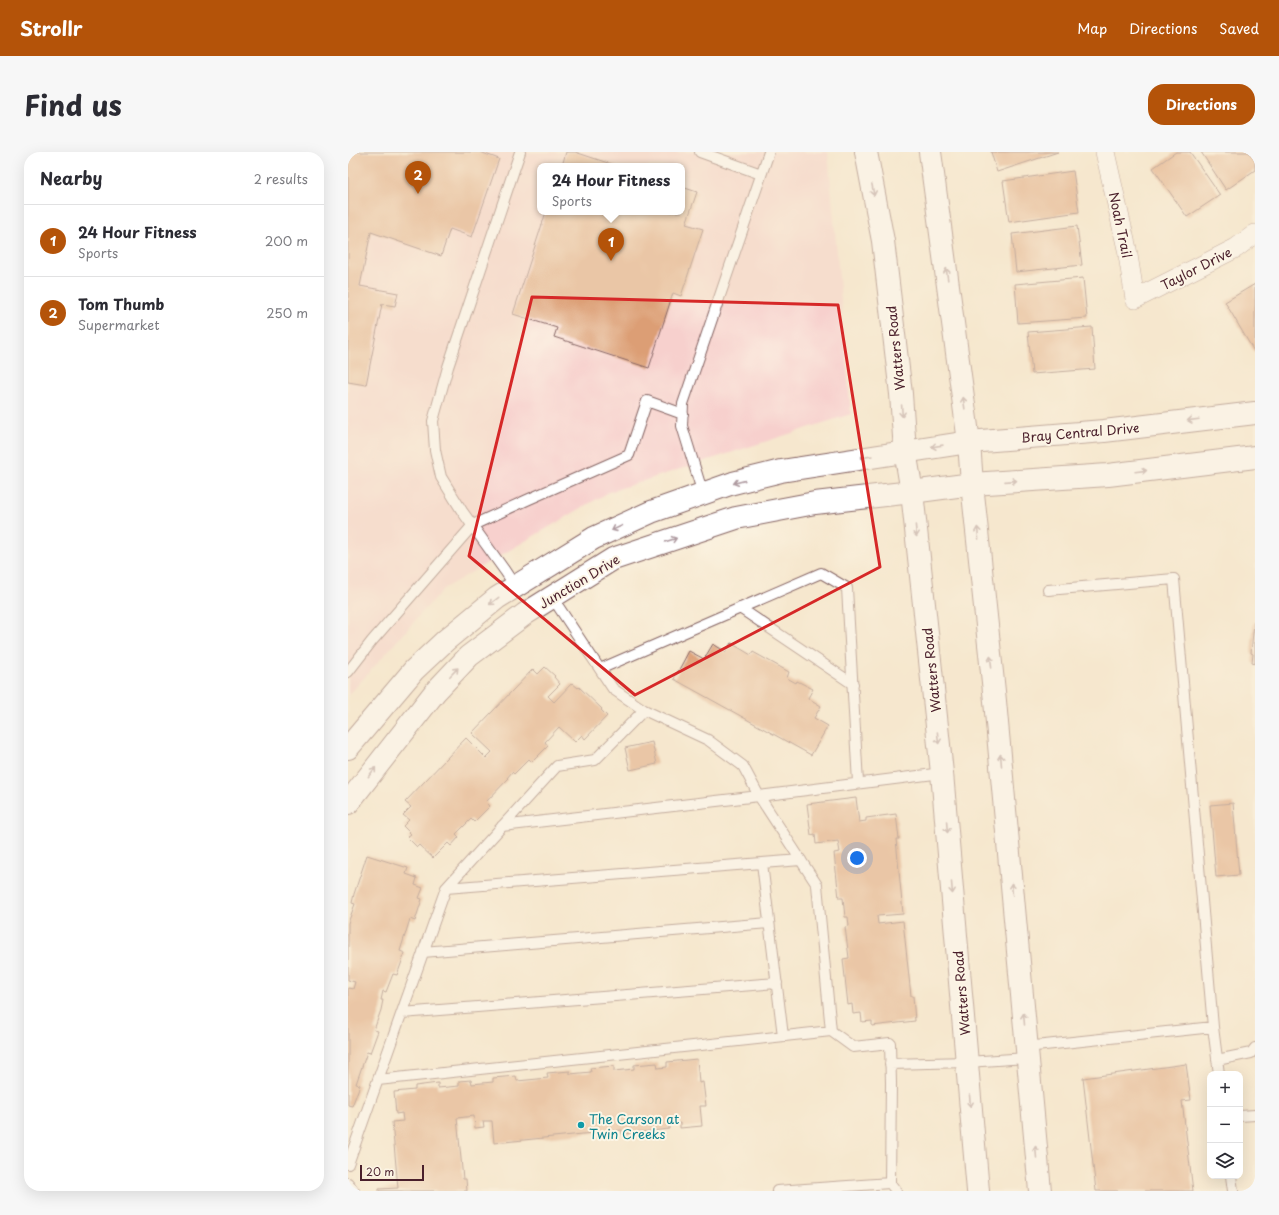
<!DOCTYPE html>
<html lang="en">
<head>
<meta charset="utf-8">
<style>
	:root { --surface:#fff; --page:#f7f7f7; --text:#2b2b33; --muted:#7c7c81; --line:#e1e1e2; --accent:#b45309 }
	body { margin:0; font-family:"Playpen Sans",sans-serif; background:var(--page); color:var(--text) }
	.controls { position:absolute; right:12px; bottom:12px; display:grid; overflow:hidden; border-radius:8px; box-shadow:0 4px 16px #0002 }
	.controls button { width:36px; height:36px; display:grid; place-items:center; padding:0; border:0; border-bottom:1px solid var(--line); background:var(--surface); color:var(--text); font:20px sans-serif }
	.scale { position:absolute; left:12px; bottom:10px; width:64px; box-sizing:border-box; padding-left:4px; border:2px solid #4a1f2b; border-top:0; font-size:11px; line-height:14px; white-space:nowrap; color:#4a1f2b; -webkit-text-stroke:3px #fcf5e5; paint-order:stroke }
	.you { position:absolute; left:509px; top:706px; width:14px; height:14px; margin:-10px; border:3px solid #fff; border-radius:50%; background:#1a73e8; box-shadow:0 0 0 6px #1a73e833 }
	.badge { display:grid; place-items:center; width:26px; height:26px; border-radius:50%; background:var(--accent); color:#fff; font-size:13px; font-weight:700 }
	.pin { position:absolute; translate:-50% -33px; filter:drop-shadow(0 1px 2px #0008) }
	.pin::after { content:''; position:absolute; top:21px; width:14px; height:12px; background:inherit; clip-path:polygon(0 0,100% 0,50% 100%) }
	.popup { position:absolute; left:189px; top:11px; width:148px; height:52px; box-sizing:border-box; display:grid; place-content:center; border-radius:8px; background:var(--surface); filter:drop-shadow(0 1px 3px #0005); font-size:13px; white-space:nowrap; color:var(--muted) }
	.popup b { font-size:15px; color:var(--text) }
	.popup::after { content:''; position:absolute; left:50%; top:100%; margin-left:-8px; border:8px solid transparent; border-top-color:var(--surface) }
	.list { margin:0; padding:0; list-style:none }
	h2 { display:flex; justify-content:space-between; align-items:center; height:52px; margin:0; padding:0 16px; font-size:17px }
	h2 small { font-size:13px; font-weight:400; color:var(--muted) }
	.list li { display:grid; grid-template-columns:26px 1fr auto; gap:12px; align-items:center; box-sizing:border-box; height:72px; padding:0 16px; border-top:1px solid var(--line) }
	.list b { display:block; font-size:15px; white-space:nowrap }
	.list p { margin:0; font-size:13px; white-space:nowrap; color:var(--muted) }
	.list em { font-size:13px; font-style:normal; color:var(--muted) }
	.icon { flex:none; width:22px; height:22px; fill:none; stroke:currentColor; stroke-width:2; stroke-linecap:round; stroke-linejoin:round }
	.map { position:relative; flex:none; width:907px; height:1039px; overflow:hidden; border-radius:16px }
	header { display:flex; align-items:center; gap:24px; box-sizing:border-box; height:56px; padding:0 20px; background:var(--accent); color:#fff }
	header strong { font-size:19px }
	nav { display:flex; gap:22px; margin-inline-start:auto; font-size:14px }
	.intro { display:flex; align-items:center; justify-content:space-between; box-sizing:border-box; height:96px; padding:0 24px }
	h1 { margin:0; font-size:28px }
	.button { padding:10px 18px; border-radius:16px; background:var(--accent); color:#fff; font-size:14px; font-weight:700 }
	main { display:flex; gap:24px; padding:0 24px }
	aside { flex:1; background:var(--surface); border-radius:16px; box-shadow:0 4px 16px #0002 }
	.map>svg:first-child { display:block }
	.built { fill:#f7d0cd; fill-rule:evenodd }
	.building { fill:#dc9e74 }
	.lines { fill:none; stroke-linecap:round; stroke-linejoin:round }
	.service-casing { stroke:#866564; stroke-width:12 }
	.minor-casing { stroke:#866564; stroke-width:20 }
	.tertiary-casing { stroke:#866564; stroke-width:24 }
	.secondary-casing { stroke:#866564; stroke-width:24 }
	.service { stroke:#fff; stroke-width:10 }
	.minor { stroke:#fff; stroke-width:19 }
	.tertiary { stroke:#fff; stroke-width:22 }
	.secondary { stroke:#fff; stroke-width:22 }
	.oneway { stroke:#ae9aa0 }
	.marked { fill:none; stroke:#d62828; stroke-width:3; stroke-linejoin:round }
	.culture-dot { fill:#0f9aa8; stroke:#fcf5e5; stroke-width:1.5 }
	.labels { text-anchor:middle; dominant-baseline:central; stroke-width:4; stroke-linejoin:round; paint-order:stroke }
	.street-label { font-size:13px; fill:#4a1f2b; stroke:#fcf5e5 }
	.culture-label { font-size:13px; fill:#0d838f; stroke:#fcf5e5; text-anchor:start }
</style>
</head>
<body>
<header>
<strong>Strollr</strong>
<nav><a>Map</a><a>Directions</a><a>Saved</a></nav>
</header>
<div class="intro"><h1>Find us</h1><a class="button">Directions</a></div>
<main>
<aside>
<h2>Nearby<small>2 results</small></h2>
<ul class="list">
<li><span class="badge">1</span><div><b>24 Hour Fitness</b><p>Sports</p></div><em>200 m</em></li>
<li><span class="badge">2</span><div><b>Tom Thumb</b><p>Supermarket</p></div><em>250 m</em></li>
</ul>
</aside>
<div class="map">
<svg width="907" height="1039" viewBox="0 0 907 1039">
	<rect width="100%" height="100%" fill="#fcf5e5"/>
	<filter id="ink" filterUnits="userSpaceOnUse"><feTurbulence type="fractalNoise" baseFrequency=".025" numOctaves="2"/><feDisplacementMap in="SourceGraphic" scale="8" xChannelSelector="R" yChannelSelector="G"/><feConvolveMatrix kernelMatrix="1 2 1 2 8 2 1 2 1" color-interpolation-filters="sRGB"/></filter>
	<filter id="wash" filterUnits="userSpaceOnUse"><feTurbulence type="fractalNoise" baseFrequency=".012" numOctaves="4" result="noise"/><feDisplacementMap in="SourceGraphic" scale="16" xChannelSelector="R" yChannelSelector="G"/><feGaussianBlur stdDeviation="0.9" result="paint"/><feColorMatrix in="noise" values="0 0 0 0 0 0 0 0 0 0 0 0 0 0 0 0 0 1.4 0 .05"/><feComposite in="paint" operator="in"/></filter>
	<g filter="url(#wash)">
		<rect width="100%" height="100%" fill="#f6e7ce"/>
		<!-- built -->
		<path class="built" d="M0,0H480L503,262L261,340L95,437L0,544ZM192,14H334V60H192Z"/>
		<g id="blocks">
			<!-- building -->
			<path class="building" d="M0,0H132L151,7L124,85L102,77L93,104L23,80L12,134L50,141L47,154L34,152L18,233L0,230Z
				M218,0H227L269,14H214Z
				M643,0H710L649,20Z
				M828,0H842L872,43L839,65L805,16Z
				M853,0H901L907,9V18L878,38Z
				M725,19L731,60L661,70L655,29Z
				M334,35L349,40L338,72L355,77L333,144L325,141L301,216L206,185L209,176L165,162L198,60H334Z
				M729,74L734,113L668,120L664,82Z
				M735,126L739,166L670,171L667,132Z
				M907,132V201L877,150Z
				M744,175L747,217L684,222L680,180Z
				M906,470H907V512L904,511L905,502L903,501Z
				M383,491L403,503L405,500L441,520L439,526L448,531L449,529L465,537L460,546L473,554L466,566L480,574L463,603L326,527L341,499L356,507L365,492L378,500Z
				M197,515L207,524L206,525L212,532L200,544L206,550L224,531L230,536L231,535L254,557L253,558L259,564L237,587L234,583L227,590L211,575L197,590L200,594L184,610L181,607L166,622L164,620L159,626L160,627L138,650L142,654L126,670L123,667L108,682L111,685L103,694L100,691L85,706L71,693L69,695L59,685L63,682L55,674L61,668L55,663L63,655L57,650L118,586L138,606L144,600L124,581L185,517L190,522Z
				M304,590L309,612L282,618L277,596Z
				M508,646L511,670L518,669V666L548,662L551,687H548L555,762L529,764L530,772L555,769L563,844H565L567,869L524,874V869L514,870L513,861L505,862L504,852L500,853L495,807L501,806L497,775L501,774L500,765H497L495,746H491L486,701L492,700L490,689L468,692L467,682L463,683L459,652Z
				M885,651L891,723L868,725L862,653Z
				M19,703L60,716L58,722L69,726L67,733L75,736L71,746L74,747L67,769L62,767L52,799L57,801L49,823L45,822L38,840L35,839L33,848H35L33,858L26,878L30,879L22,901L19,900L8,932L12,933L4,954L0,953V836L5,837L7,830L0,828V771L7,752L4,751L6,742Z
				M349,907L351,931L355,930L358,954H352L354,974L332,976V971L321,972V977L274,982V978L146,991L144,969H135L136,975L127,976L126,964L109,966L115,1027H118L119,1039H31V1037L50,1036L44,970L55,969L54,961L48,962L46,940L67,938V934L90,931V936L111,934V929L123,928L124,932L145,930V926L168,924L169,929L200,926L199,921L222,919V922L243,920L242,916L266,914V919L286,917V913L309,911L310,916L319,915V910Z
				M838,912L843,948L834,949L845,1039H748L735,926Z"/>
		</g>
	</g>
	<g filter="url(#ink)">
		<use href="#blocks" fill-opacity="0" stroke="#866564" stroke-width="1"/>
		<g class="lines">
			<defs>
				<path id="service" d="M352,0L413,22
					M355,342L334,274L335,252L421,0
					M167,434L157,419L114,359L93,325L87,298L85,269L100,215L172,0
					M392,456L505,532
					M252,517L473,421L499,436L510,631
					M0,520L24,489L125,373L179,348L281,303L299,249L335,262
					M154,674L411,644L395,614L360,588L296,558L265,537L204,445
					M414,711L453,708
					M98,736L414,711L435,884
					M75,800L421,771
					M54,861L429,831
					M865,875L871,922
					M678,895L865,875L826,427L700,438
					M869,908L903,901L907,896
					M542,912L619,910L679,906
					M30,928L483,879
					M892,964L907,963
					M0,1012L98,736L209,614L247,608L296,558
					M883,1024L885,1039
					M0,1031L6,1039
					M429,1039L542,1031
					M548,1039L542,1031L543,931L542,891L505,895L483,879L469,733L411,644L594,621"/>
				<path id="minor" d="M757,0L779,97L787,147L888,96L907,82"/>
				<path id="tertiary" d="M0,596L66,518L98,488L149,446L246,386L303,360L385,331L433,319L621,290L756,279L907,261
					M0,651L87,540L121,504L177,462L265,407L388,366L467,351L564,340L624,332L760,323L907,305"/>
				<path id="secondary" d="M518,0L535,89L553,242L557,299L564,340L594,621L630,1039
					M582,0L621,290L624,332L647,549L692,1039"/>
			</defs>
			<!-- service casing -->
			<use href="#service" class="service-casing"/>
			<!-- minor casing -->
			<use href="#minor" class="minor-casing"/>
			<!-- tertiary casing -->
			<use href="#tertiary" class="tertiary-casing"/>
			<!-- secondary casing -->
			<use href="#secondary" class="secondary-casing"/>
			<!-- service -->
			<use href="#service" class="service"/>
			<!-- minor -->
			<use href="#minor" class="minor"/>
			<!-- tertiary -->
			<use href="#tertiary" class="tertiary"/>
			<!-- secondary -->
			<use href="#secondary" class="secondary"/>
		</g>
		<!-- one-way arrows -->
		<defs><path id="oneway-shaft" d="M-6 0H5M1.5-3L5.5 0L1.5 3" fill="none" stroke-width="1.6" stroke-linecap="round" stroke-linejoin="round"/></defs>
		<g class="oneway">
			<use href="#oneway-shaft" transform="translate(525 38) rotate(79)"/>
			<use href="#oneway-shaft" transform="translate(599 122) rotate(-98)"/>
			<use href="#oneway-shaft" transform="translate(616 251) rotate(-98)"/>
			<use href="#oneway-shaft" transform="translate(554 259) rotate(86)"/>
			<use href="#oneway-shaft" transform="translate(845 268) rotate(173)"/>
			<use href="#oneway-shaft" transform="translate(589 294) rotate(172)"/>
			<use href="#oneway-shaft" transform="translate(518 305) rotate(170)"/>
			<use href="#oneway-shaft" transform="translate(793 319) rotate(-7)"/>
			<use href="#oneway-shaft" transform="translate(663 329) rotate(-4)"/>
			<use href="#oneway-shaft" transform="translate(391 330) rotate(165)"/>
			<use href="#oneway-shaft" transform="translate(269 376) rotate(155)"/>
			<use href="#oneway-shaft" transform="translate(568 379) rotate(84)"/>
			<use href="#oneway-shaft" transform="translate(630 381) rotate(-96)"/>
			<use href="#oneway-shaft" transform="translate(323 388) rotate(-18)"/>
			<use href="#oneway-shaft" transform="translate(146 449) rotate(142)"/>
			<use href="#oneway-shaft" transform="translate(643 510) rotate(-96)"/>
			<use href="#oneway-shaft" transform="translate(106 520) rotate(-46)"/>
			<use href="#oneway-shaft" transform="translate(590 586) rotate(84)"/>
			<use href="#oneway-shaft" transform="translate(653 608) rotate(-95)"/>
			<use href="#oneway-shaft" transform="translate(24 620) rotate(-52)"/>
			<use href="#oneway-shaft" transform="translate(599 675) rotate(85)"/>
			<use href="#oneway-shaft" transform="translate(604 736) rotate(85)"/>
			<use href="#oneway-shaft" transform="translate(664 737) rotate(-95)"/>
			<use href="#oneway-shaft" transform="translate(676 867) rotate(-95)"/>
			<use href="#oneway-shaft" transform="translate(622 949) rotate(85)"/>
			<use href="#oneway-shaft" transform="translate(688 1000) rotate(-95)"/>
		</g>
	</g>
	<!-- marked area -->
	<path d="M0 0H907V1039H0ZM184,145L490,153L532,415L287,543L121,404Z" fill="#f6e7ce" fill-opacity=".55" fill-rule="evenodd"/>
	<path class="marked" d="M184,145L490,153L532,415L287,543L121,404Z"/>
	<!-- markers -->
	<circle class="culture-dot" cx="233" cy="973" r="4"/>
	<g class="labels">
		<!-- street labels -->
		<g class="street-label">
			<text transform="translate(773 73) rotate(78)">Noah Trail</text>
			<text transform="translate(848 116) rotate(-27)">Taylor Drive</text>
			<text transform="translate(547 196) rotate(-96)">Watters Road</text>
			<text transform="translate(732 280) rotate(-5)">Bray Central Drive</text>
			<text transform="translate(231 429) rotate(-31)">Junction Drive</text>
			<text transform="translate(583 518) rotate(-96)">Watters Road</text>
			<text transform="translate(613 841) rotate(-95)">Watters Road</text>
		</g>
		<!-- culture labels -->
		<g class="culture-label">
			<text x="241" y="966">The Carson at<tspan x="241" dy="15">Twin Creeks</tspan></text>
		</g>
	</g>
</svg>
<div class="controls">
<button>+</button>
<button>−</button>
<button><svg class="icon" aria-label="layers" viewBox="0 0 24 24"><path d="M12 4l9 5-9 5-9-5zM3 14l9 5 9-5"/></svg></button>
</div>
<div class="scale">20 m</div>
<div class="you"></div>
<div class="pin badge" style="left:263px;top:109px">1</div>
<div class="popup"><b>24 Hour Fitness</b>Sports</div>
<div class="pin badge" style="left:70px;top:42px">2</div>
</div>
</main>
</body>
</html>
